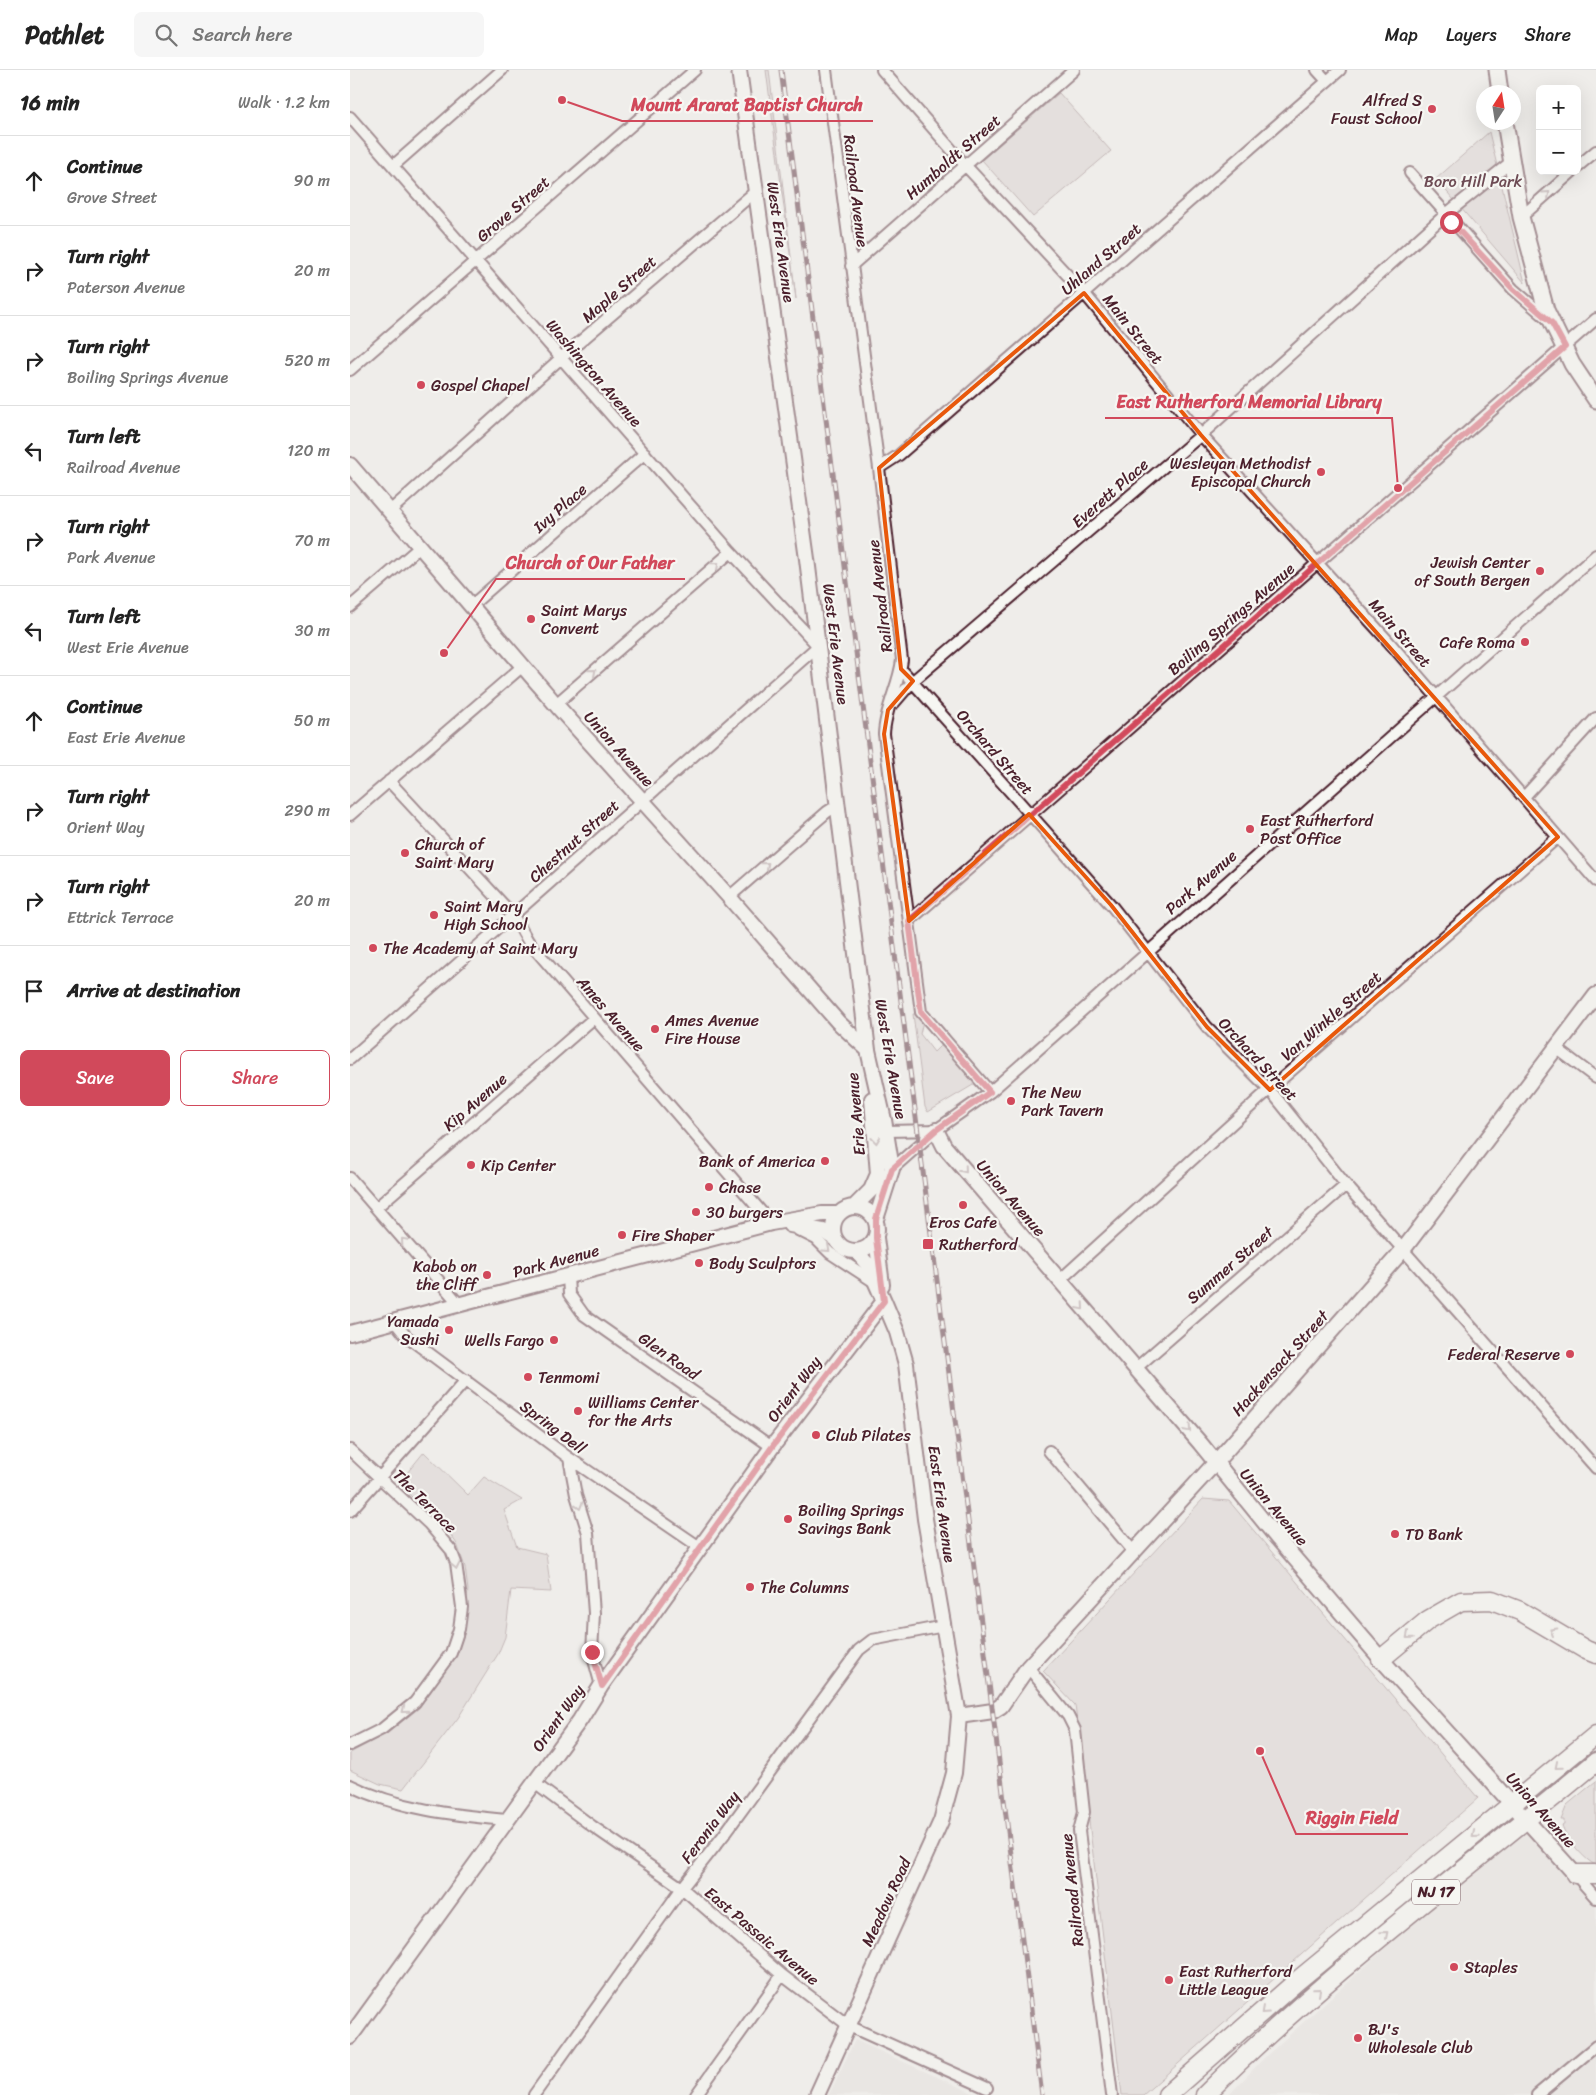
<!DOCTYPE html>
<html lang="en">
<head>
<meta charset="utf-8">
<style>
	:root { --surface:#fff; --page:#f6f6f6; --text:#222; --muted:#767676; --line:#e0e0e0; --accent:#d1495b }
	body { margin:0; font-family:Sriracha,sans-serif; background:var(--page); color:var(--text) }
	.controls { position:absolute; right:15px; top:15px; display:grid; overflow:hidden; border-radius:8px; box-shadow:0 5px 20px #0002 }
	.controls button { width:45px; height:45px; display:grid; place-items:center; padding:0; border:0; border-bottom:1px solid var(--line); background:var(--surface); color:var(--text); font:25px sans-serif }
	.compass { position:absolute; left:1126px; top:15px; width:45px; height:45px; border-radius:50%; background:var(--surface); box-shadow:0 5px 20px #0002; rotate:12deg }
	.stop { position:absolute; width:15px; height:15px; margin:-11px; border:4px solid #d1495b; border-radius:50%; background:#fff }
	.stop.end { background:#d1495b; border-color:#fff; box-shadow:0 1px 5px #0008 }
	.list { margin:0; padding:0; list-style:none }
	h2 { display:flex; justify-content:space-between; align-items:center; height:65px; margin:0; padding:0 20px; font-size:21px }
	h2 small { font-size:16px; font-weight:400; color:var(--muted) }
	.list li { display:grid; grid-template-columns:32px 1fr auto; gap:15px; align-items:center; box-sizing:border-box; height:90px; padding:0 20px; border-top:1px solid var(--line) }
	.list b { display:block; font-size:19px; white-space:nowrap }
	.list p { margin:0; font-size:16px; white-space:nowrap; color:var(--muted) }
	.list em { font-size:16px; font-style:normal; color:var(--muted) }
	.actions { display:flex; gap:10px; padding:15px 20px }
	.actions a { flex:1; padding:11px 0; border:1px solid var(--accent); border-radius:8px; text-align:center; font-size:18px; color:var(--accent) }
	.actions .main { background:var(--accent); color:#fff }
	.icon { flex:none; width:28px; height:28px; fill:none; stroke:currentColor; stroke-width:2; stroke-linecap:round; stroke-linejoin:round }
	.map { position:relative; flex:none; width:1246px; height:2025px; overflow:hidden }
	header { display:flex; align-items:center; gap:30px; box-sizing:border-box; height:70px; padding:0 25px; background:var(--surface); border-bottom:1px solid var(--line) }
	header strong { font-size:24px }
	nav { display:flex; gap:28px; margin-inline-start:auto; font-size:18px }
	.search { width:350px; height:45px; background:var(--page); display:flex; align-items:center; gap:12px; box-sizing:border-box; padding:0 18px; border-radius:8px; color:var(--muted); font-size:19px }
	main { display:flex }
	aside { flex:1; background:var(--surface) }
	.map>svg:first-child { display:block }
	.built { fill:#e3dedc }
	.green { fill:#d7cfce; stroke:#90777c }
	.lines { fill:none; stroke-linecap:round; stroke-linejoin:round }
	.street-casing { stroke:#4a1f2b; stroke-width:14 }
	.secondary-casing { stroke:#4a1f2b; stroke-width:18 }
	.primary-casing { stroke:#4a1f2b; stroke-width:19 }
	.highway-casing { stroke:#4a1f2b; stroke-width:21 }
	.street { stroke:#f6f6f2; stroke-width:10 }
	.secondary { stroke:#f6f6f2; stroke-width:14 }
	.primary { stroke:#f6f6f2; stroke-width:15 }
	.highway { stroke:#f6f6f2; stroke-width:18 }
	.rail-casing { stroke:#4a1f2b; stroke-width:5 }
	.rail { stroke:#f6f6f2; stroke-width:3; stroke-dasharray:9; stroke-linecap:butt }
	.oneway { stroke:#a99598 }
	.route { stroke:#d1495b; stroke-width:6 }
	.marked { fill:none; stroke:#e8590c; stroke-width:4; stroke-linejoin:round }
	.poi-dot { fill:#d1495b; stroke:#f6f6f2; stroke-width:2 }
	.labels { text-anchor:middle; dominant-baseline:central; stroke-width:4.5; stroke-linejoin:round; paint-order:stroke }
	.shield { fill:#f6f6f2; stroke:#7e6067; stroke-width:1 }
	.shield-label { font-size:15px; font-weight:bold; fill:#4a1f2b }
	.poi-label { font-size:16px; fill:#4a1f2b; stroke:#f6f6f2; text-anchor:start }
	.street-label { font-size:16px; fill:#4a1f2b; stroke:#f6f6f2 }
	.park-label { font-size:16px; fill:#6d4b54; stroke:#f6f6f2 }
	.leader { fill:none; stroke:#d1495b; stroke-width:2 }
	.callout-dot { fill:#d1495b; stroke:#f6f6f2; stroke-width:2 }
	.callout-label { font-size:18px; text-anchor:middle; font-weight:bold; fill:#d1495b; stroke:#f6f6f2; stroke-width:4.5; stroke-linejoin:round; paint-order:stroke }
</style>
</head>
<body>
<header>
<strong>Pathlet</strong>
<div class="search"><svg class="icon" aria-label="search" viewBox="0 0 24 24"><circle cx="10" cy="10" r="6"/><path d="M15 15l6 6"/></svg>Search here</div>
<nav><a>Map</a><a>Layers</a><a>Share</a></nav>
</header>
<main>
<aside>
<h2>16 min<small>Walk · 1.2 km</small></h2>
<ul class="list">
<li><svg class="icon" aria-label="ahead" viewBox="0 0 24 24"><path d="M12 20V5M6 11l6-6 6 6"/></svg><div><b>Continue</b><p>Grove Street</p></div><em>90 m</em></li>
<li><svg class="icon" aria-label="right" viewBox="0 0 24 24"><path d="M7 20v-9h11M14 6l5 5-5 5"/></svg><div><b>Turn right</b><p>Paterson Avenue</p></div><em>20 m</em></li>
<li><svg class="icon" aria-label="right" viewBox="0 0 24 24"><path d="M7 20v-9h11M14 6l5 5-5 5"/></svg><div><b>Turn right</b><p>Boiling Springs Avenue</p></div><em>520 m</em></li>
<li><svg class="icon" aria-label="left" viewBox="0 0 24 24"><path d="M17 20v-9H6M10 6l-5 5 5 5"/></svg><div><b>Turn left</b><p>Railroad Avenue</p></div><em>120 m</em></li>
<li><svg class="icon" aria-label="right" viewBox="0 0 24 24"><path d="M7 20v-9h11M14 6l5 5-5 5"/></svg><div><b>Turn right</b><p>Park Avenue</p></div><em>70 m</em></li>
<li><svg class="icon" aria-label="left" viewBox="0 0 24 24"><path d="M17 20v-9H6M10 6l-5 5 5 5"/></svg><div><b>Turn left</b><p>West Erie Avenue</p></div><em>30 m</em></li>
<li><svg class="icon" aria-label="ahead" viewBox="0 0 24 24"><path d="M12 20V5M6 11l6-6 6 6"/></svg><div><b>Continue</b><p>East Erie Avenue</p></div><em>50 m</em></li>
<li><svg class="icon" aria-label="right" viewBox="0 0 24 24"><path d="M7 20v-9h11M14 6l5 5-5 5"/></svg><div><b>Turn right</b><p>Orient Way</p></div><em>290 m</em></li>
<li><svg class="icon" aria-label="right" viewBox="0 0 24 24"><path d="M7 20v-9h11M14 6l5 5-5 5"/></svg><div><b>Turn right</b><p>Ettrick Terrace</p></div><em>20 m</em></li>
<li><svg class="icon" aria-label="arrive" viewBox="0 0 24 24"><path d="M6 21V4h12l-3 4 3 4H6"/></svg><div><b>Arrive at destination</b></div></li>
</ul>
<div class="actions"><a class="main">Save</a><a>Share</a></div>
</aside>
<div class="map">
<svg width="1246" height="2025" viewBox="0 0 1246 2025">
	<rect width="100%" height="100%" fill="#efedea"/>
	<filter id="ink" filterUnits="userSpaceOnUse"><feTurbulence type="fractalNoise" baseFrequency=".02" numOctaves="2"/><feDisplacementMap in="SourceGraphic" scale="10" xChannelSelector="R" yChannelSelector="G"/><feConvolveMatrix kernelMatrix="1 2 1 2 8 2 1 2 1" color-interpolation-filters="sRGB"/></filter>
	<g filter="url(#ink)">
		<!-- built -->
		<path class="built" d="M1176,1750L1246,1828V2025H879L913,1989Z
			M505,1970L627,2025H479Z"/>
		<!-- green -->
		<path class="green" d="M416,0H419L446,229Z
			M709,23L761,81L683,147L632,90Z
			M1139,62L1175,213L1086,109Z
			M563,944H567L573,951L570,964L584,982L590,976L596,977L624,1010L623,1015L578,1042L575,1037Z
			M74,1382L118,1425L134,1407L172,1430L154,1440L167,1477L196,1484L201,1522L161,1520L155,1567L148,1584L108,1648L53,1719L30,1714L0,1700V1683L38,1663L69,1638L107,1583L113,1566L118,1520L115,1497L107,1474L97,1460L48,1414Z
			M853,1429L879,1431L1128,1728L793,2025H772L725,1635L693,1601Z
			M1246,1711V1795C1235,1791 1215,1767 1212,1755H1214V1750H1211L1217,1735Z"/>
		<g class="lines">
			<defs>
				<path id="street" d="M476,0L529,398L552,590C549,615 535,638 534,664L571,942L640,1022
					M532,0L615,95L734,223L851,365L1038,571L1246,811
					M967,0L977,11
					M0,47L381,482L468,576L0,989
					M43,96L152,0
					M1227,97L1246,81
					M1060,103L1163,219L1199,250
					M1171,147L1223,101
					M501,196L724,0
					M0,300L345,0
					M529,398L549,385L990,0
					M40,441L211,288L406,121
					M122,535L295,383
					M0,537L71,476
					M551,599L761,835L857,957L920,1020L996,1115L1246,1398
					M544,633L563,611L851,365L1095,145L1161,92
					M206,634L381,482
					M39,711L163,845L178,871L421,1153
					M1174,727L1246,648
					M0,745L174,595
					M379,827L477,742L488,735
					M559,851L1246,249
					M1206,978L1246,1008
					M537,1061L586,1060
					M542,1099L586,1060L640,1022L717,954L1246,485
					M0,1108L109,1234
					M26,1138L244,948
					M448,1160L466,1169L480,1183L526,1213
					M218,1206L219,1224L234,1245L422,1377
					M709,1211L911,1027L1208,767
					M44,1251L56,1266L219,1388L351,1478
					M785,1299L996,1115
					M0,1380L79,1454L101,1480L106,1493L112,1537L109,1559L101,1583L65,1632L32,1659L0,1675
					M699,1381L783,1481
					M219,1388L226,1425L238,1463L244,1543L242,1583L251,1616
					M0,1441L116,1310
					M678,1597L718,1646L725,1660L734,1742L729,1761L762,2025
					M183,1712L242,1756L332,1818L432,1905L499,1956L637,2018
					M0,1715C48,1739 103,1745 156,1750
					M1225,1804L1246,1828
					M184,2025L332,1818L373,1766L509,1580L522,1570L594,1556
					M346,2025L432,1905
					M1187,2025L1246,1976"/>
				<path id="secondary" d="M389,0L457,489L518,980L534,1050L542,1099L526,1149
					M0,395L208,637L379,827L488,952L518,980
					M586,1060L594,1076L850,1373L928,1469L1031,1589L1225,1804
					M483 1159a22 22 0 1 1 44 0a22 22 0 1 1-44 0Z
					M504,1137L521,1120L528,1104L522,1029
					M440,1155L473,1161L485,1169
					M526,1168L532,1215
					M0,1263L421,1153L472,1144H488
					M609,1646L643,1641L651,1636L678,1597L702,1571L866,1392L1053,1180L1246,925
					M0,1967L230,1650L251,1616L422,1377L534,1231
					M467,2025L591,1751L604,1703L609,1646L575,1449L556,1294L547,1262L534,1231L518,1195L506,1181"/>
				<path id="primary" d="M1147,0L1150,22
					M1155,52L1171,147L1196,240L1222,294L1246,330"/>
				<path id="highway" d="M1031,1589L1078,1550L1111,1531L1142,1530L1170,1541L1236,1580L1246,1584
					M1225,1804H1246
					M817,2025L947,1911L1246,1665
					M855,2025C976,1904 1114,1802 1246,1692"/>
			</defs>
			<!-- street casing -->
			<use href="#street" class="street-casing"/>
			<!-- secondary casing -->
			<use href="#secondary" class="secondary-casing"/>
			<!-- primary casing -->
			<use href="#primary" class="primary-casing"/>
			<!-- highway casing -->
			<use href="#highway" class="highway-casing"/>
			<!-- street -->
			<use href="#street" class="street"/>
			<!-- secondary -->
			<use href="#secondary" class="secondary"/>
			<!-- primary -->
			<use href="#primary" class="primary"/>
			<!-- highway -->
			<use href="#highway" class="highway"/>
			<defs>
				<path id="rail" d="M431,0L692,2025"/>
			</defs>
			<!-- rail casing -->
			<use href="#rail" class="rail-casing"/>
			<!-- rail -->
			<use href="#rail" class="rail"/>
		</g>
		<!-- one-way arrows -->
		<defs><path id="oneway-chevron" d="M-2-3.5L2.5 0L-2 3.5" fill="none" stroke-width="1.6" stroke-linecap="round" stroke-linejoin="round" transform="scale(1.25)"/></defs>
		<g class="oneway">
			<use href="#oneway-chevron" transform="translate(1197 124) rotate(-42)"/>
			<use href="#oneway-chevron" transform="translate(366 495) rotate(-41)"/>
			<use href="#oneway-chevron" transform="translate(243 602) rotate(-41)"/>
			<use href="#oneway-chevron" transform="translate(416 795) rotate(-41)"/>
			<use href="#oneway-chevron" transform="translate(526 1070) rotate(84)"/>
			<use href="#oneway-chevron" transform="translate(614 1100) rotate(50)"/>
			<use href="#oneway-chevron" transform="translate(54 1171) rotate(-131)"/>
			<use href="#oneway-chevron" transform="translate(477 1179) rotate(42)"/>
			<use href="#oneway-chevron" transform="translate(731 1237) rotate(49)"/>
			<use href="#oneway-chevron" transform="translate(838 1359) rotate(49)"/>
			<use href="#oneway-chevron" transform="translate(229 1436) rotate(73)"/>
			<use href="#oneway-chevron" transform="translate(106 1496) rotate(78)"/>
			<use href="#oneway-chevron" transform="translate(1203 1561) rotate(-150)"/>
			<use href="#oneway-chevron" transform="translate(1059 1566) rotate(140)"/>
			<use href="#oneway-chevron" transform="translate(55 1640) rotate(141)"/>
			<use href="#oneway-chevron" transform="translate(1208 1696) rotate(140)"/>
			<use href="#oneway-chevron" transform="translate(1125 1765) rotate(141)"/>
			<use href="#oneway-chevron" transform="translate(1035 1864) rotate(-40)"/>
			<use href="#oneway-chevron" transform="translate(968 1921) rotate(-41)"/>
			<use href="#oneway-chevron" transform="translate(914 1941) rotate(138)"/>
		</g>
	</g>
	<g class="lines" filter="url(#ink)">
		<!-- route -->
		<path class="route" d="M242,1582L252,1616L422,1377L534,1231L526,1168V1149L542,1099L586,1060L640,1022L571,942L559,851L1215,277L1202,253L1163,219L1101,152"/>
	</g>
	<!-- marked area -->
	<path d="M0 0H1246V2025H0ZM734,223L851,365L1208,767L920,1020L857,957L761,835L679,744L559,851L534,664L538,640L563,611L551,599L529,398Z" fill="#efedea" fill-opacity=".55" fill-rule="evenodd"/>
	<path class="marked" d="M734,223L851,365L1208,767L920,1020L857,957L761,835L679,744L559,851L534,664L538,640L563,611L551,599L529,398Z"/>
	<!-- markers -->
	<g class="poi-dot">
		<circle cx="1082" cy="39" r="5"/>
		<circle cx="71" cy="315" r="5"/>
		<circle cx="971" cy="402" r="5"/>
		<circle cx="1190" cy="501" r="5"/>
		<circle cx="181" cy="549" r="5"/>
		<circle cx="1175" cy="572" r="5"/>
		<circle cx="900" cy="759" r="5"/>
		<circle cx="55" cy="783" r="5"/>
		<circle cx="84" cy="845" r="5"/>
		<circle cx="23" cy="878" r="5"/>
		<circle cx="305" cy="959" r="5"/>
		<circle cx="661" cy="1031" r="5"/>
		<circle cx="475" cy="1091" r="5"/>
		<circle cx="121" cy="1095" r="5"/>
		<circle cx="359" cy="1117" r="5"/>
		<circle cx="613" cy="1135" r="5"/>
		<circle cx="346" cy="1142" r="5"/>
		<circle cx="272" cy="1165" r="5"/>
		<rect x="572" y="1168" width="12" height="12" rx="2.5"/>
		<circle cx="349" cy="1193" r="5"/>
		<circle cx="137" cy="1205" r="5"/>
		<circle cx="99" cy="1260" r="5"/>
		<circle cx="204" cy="1270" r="5"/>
		<circle cx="1220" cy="1284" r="5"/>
		<circle cx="178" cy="1307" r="5"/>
		<circle cx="228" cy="1341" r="5"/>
		<circle cx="466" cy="1365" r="5"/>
		<circle cx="438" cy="1449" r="5"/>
		<circle cx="1045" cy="1464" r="5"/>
		<circle cx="400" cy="1517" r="5"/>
		<circle cx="1104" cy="1897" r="5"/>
		<circle cx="819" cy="1910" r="5"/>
		<circle cx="1008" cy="1968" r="5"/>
	</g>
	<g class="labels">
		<!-- shield labels -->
		<rect class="shield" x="1062" y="1809.5" width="48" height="25" rx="4"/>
		<g class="shield-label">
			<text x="1086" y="1822">NJ 17</text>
		</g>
		<!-- poi labels -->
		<g class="poi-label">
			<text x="1072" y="30" text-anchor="end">Alfred S<tspan x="1072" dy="18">Faust School</tspan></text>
			<text x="81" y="315">Gospel Chapel</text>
			<text x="961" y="393" text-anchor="end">Wesleyan Methodist<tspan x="961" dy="18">Episcopal Church</tspan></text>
			<text x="1180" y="492" text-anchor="end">Jewish Center<tspan x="1180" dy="18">of South Bergen</tspan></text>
			<text x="191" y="540">Saint Marys<tspan x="191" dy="18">Convent</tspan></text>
			<text x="1165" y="572" text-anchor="end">Cafe Roma</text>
			<text x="910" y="750">East Rutherford<tspan x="910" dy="18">Post Office</tspan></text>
			<text x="65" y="774">Church of<tspan x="65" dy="18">Saint Mary</tspan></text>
			<text x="94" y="836">Saint Mary<tspan x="94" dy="18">High School</tspan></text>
			<text x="33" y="878">The Academy at Saint Mary</text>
			<text x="315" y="950">Ames Avenue<tspan x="315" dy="18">Fire House</tspan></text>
			<text x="671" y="1022">The New<tspan x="671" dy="18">Park Tavern</tspan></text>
			<text x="465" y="1091" text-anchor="end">Bank of America</text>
			<text x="131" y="1095">Kip Center</text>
			<text x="369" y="1117">Chase</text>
			<text x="356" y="1142">30 burgers</text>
			<text x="613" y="1152" text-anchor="middle">Eros Cafe</text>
			<text x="282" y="1165">Fire Shaper</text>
			<text x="589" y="1174">Rutherford</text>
			<text x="359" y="1193">Body Sculptors</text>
			<text x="127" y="1196" text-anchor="end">Kabob on<tspan x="127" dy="18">the Cliff</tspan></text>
			<text x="89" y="1251" text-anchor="end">Yamada<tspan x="89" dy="18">Sushi</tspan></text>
			<text x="194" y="1270" text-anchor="end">Wells Fargo</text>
			<text x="1210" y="1284" text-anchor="end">Federal Reserve</text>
			<text x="188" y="1307">Tenmomi</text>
			<text x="238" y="1332">Williams Center<tspan x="238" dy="18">for the Arts</tspan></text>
			<text x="476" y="1365">Club Pilates</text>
			<text x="448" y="1440">Boiling Springs<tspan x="448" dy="18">Savings Bank</tspan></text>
			<text x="1055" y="1464">TD Bank</text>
			<text x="410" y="1517">The Columns</text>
			<text x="1114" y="1897">Staples</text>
			<text x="829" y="1901">East Rutherford<tspan x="829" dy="18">Little League</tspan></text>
			<text x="1018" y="1959">BJ's<tspan x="1018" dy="18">Wholesale Club</tspan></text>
		</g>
		<!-- street labels -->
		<g class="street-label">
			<text transform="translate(603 87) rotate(-41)">Humboldt Street</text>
			<text transform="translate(506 121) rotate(83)">Railroad Avenue</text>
			<text transform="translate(163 139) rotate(-41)">Grove Street</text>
			<text transform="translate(431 172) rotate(82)">West Erie Avenue</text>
			<text transform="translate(751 189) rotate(-41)">Uhland Street</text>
			<text transform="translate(269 219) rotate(-41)">Maple Street</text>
			<text transform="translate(783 259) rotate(51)">Main Street</text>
			<text transform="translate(244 303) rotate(49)">Washington Avenue</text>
			<text transform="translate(760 423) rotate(-41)">Everett Place</text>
			<text transform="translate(210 438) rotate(-41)">Ivy Place</text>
			<text transform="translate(530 526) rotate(-97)">Railroad Avenue</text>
			<text transform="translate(881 549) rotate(-41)">Boiling Springs Avenue</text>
			<text transform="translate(1050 563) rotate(49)">Main Street</text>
			<text transform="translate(486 574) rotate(83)">West Erie Avenue</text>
			<text transform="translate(269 679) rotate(48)">Union Avenue</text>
			<text transform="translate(645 682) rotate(49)">Orchard Street</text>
			<text transform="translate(224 771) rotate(-42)">Chestnut Street</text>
			<text transform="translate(851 812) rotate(-41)">Park Avenue</text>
			<text transform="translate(261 944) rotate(49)">Ames Avenue</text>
			<text transform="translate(981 946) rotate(-41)">Van Winkle Street</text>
			<text transform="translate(541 989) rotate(80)">West Erie Avenue</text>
			<text transform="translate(908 989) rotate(47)">Orchard Street</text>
			<text transform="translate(125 1032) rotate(-41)">Kip Avenue</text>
			<text transform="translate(506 1044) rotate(-95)">Erie Avenue</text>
			<text transform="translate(661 1128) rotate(49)">Union Avenue</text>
			<text transform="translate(206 1191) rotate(-15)">Park Avenue</text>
			<text transform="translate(880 1195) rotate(-41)">Summer Street</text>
			<text transform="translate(319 1286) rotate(35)">Glen Road</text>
			<text transform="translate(930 1293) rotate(-48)">Hackensack Street</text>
			<text transform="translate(444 1319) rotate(-53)">Orient Way</text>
			<text transform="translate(203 1357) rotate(37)">Spring Dell</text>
			<text transform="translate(75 1431) rotate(45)">The Terrace</text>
			<text transform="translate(592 1434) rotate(82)">East Erie Avenue</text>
			<text transform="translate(924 1437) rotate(50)">Union Avenue</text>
			<text transform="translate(208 1648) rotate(-55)">Orient Way</text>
			<text transform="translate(1191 1740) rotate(48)">Union Avenue</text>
			<text transform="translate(360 1757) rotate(-53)">Feronia Way</text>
			<text transform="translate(722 1820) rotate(-96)">Railroad Avenue</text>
			<text transform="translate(536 1832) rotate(-65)">Meadow Road</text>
			<text transform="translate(412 1866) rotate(40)">East Passaic Avenue</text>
		</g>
		<!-- park labels -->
		<g class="park-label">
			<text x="1123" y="111">Boro Hill Park</text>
		</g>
	</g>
	<!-- callouts -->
	<path class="leader" d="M212 30L272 51H523M1048 418L1042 348H755M94 583L146 509H335M910 1681L946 1764H1058"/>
	<g class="callout-dot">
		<circle cx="212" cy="30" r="5"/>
		<circle cx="1048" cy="418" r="5"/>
		<circle cx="94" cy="583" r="5"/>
		<circle cx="910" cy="1681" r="5"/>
	</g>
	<g class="callout-label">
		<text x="397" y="41">Mount Ararat Baptist Church</text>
		<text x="899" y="338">East Rutherford Memorial Library</text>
		<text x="240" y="499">Church of Our Father</text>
		<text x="1002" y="1754">Riggin Field</text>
	</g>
</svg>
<div class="controls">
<button>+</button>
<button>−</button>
</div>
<svg class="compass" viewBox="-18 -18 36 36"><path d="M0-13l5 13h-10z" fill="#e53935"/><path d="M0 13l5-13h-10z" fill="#767676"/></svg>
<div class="stop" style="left:1101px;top:152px"></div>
<div class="stop end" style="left:242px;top:1582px"></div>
</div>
</main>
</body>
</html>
